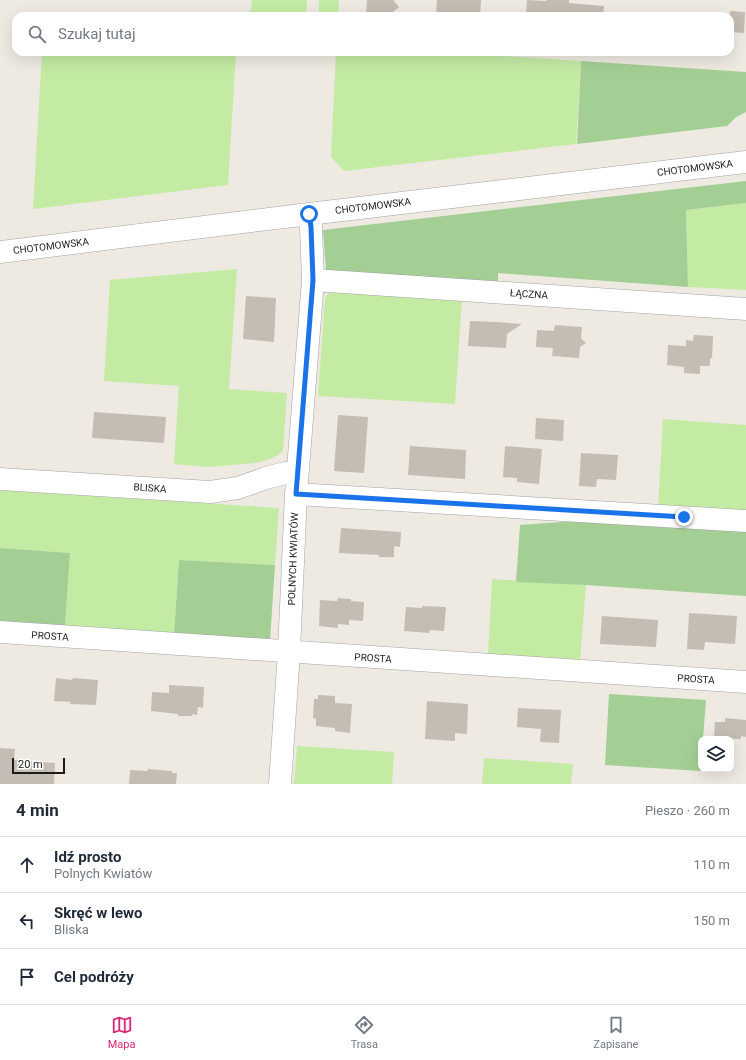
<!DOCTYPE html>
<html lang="pl">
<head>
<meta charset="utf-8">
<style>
	:root { --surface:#fff; --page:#f6f6f7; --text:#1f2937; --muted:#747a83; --line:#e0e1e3; --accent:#db2777 }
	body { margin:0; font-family:Roboto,sans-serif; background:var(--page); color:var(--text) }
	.controls { position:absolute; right:12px; bottom:12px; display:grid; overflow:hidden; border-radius:8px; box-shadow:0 4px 16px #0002 }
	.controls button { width:36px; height:36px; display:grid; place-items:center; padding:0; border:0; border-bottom:1px solid var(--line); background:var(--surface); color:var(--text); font:20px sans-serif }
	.scale { position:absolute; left:12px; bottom:10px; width:53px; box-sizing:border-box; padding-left:4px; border:2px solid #1c1c1c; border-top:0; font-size:11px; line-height:14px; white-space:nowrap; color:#1c1c1c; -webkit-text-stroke:3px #fff; paint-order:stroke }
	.stop { position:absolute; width:12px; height:12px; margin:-9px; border:3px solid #1a73e8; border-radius:50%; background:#fff }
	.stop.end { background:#1a73e8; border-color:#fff; box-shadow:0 1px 4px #0008 }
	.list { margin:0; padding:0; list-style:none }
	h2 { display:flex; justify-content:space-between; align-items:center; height:52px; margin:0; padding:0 16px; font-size:17px }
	h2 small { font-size:13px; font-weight:400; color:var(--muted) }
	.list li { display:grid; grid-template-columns:26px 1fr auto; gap:12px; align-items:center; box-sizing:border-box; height:56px; padding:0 16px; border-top:1px solid var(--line) }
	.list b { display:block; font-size:15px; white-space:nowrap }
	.list p { margin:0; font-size:13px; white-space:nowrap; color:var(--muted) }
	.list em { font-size:13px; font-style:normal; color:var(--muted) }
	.icon { flex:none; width:22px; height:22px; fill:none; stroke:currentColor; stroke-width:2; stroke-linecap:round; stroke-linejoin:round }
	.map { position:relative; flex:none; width:746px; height:784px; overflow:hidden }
	.search { position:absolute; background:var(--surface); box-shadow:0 4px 16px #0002; left:12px; right:12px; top:12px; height:44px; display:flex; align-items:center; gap:10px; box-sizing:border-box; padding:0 14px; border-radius:12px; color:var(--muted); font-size:15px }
	.sheet { height:220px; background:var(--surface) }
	nav { display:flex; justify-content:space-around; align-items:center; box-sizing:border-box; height:56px; border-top:1px solid var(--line); background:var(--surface); font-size:11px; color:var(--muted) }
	nav a { display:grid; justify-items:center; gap:2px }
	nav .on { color:var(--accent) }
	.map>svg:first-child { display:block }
	.grass { fill:#c4eba4 }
	.forest { fill:#a3cf94 }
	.building { fill:#c5bcb4 }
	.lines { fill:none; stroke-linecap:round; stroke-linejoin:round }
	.minor-casing { stroke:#a3a3a3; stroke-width:23 }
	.minor { stroke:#fff; stroke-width:22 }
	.route { stroke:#1a73e8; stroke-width:5 }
	.labels { text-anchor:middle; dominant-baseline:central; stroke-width:3.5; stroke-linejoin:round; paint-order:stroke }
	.street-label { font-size:10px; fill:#1c1c1c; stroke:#fff }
</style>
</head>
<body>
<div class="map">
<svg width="746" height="784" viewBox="0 0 746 784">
	<rect width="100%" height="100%" fill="#eeeae1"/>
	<!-- grass -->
	<path class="grass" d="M252,0H307L306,16H250Z
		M319,0H339L338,16H319Z
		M42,52H236L228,185L33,209Z
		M336,52H439L581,61L576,144L344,171L331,157Z
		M746,203V290L688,287L686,210Z
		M237,269L229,389L287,393L283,451L275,457L264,461L254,463L208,467L174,464L179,386L104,381L110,280Z
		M332,290L462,299L455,404L318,396L325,297Z
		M663,419L746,425V513L658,508Z
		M0,490L279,508L275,565L179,560L174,634L65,627L70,553L0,548Z
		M492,579L586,585L580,661L488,656Z
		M297,746L394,752L392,784H294Z
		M484,758L573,764L571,784H482Z"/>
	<!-- forest -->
	<path class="forest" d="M581,61L746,72V112L736,117L727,126L577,144Z
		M746,181V203L686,210L688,287L498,273V282L326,270L323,230Z
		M590,520L746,526V596L586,585L516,582L520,525Z
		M0,548L70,553L65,627L0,623Z
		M179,560L275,565L270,641L174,634Z
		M609,694L706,700L703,739H701V771L605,765Z"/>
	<!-- building -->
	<path class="building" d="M367,0H393L399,7L393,12V16H366Z
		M437,0H481L480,16H436Z
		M527,0L546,1L547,0H569V3L604,6L603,16H526Z
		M730,11L745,12L744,33L730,32Z
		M246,296L276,298L274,342L243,339Z
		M470,321L496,322L522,324L507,334L506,348L468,346Z
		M555,325L582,327L581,338L586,343L580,347L579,358L552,356L553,348L536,347L537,330L554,331Z
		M694,335L713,336L712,358H710V366H700V374L684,373V367L667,365L668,345L686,346V340L693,341Z
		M94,412L166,417L164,443L92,438Z
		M338,415L368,417L364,473L334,471Z
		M536,418L564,420L563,441L535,439Z
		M410,446L466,450L465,479L408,475Z
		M505,446L542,449L539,484L517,482V478L503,477Z
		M581,453L618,455L616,480L597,479L596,487L579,486Z
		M341,528L401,532L400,547L394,546V557H379V555L339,553Z
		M338,598L351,599V601L364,602L363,621L349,620V625L338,624V628L319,626L320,600L337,601Z
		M422,606L446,607L444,631L430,630L429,633L404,631L406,607L422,608Z
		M689,613L737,616L735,644L705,642L704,650L687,649Z
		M602,616L658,620L656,647L600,644Z
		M56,678L72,680L73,678L98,680L96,705L70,704L71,702L54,701Z
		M169,685L204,687L203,708L198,707L197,715L192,714V716H178V714L151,711L152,692L169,693Z
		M318,695L335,696V703L352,704L350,733L335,731V728L316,726V719L313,718L314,699H318Z
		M427,701L468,704L467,734L455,733V741L425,739Z
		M518,708L561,710L559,743L540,742L541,729L517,727Z
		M725,718L746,720V737L741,736V739L714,738L715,722H725Z
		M0,748L15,749L14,760L55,763L54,784H0Z
		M148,769L172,771V773H177L176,784H129L130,770L147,771Z"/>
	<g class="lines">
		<defs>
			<path id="minor" d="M0,252L309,214L746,162
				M313,280L746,309
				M0,479L210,492L238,488L266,478L285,473L297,472
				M296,494L746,521
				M0,632L746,682
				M280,784L289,652L296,494L313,280L311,227L309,214"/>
		</defs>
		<!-- minor casing -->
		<use href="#minor" class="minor-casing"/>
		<!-- minor -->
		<use href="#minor" class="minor"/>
	</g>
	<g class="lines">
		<!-- route -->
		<path class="route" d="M309,214L311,227L313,280L296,494L684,517"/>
	</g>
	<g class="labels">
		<!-- street labels -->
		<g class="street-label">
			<text transform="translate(695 168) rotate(-7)">CHOTOMOWSKA</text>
			<text transform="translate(373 206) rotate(-7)">CHOTOMOWSKA</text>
			<text transform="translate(51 246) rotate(-7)">CHOTOMOWSKA</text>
			<text transform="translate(529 294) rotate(4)">ŁĄCZNA</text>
			<text transform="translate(150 488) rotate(4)">BLISKA</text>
			<text transform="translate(293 559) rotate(-88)">POLNYCH KWIATÓW</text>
			<text transform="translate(50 636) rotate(4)">PROSTA</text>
			<text transform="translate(373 658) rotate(4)">PROSTA</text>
			<text transform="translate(696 679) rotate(4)">PROSTA</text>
		</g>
	</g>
</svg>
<div class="controls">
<button><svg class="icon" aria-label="layers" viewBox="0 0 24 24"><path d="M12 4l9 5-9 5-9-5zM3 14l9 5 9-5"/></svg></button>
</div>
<div class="scale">20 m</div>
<div class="stop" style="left:309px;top:214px"></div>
<div class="stop end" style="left:684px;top:517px"></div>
<div class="search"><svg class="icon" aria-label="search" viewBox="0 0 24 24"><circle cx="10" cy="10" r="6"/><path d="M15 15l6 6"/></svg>Szukaj tutaj</div>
</div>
<section class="sheet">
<h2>4 min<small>Pieszo · 260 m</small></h2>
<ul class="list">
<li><svg class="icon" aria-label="ahead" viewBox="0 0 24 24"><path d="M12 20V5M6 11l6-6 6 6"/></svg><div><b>Idź prosto</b><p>Polnych Kwiatów</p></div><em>110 m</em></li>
<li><svg class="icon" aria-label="left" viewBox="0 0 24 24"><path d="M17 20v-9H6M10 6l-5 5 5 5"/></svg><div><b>Skręć w lewo</b><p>Bliska</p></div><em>150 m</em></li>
<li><svg class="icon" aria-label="arrive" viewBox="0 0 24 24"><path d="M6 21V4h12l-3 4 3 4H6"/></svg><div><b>Cel podróży</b></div></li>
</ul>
</section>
<nav>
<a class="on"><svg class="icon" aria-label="map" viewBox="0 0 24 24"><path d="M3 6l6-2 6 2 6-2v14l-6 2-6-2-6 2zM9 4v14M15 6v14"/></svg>Mapa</a>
<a><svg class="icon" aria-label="directions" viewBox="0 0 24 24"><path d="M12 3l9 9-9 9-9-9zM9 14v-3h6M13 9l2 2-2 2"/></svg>Trasa</a>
<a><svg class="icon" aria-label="saved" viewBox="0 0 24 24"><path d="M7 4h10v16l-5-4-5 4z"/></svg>Zapisane</a>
</nav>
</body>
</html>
